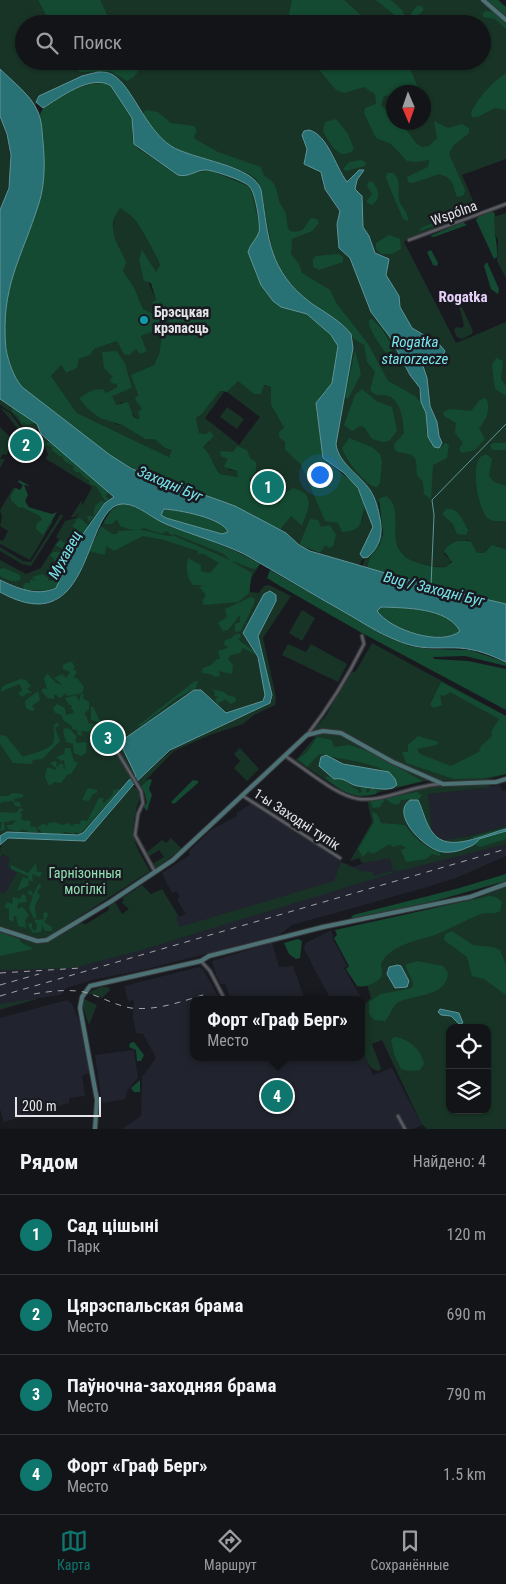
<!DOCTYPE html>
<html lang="ru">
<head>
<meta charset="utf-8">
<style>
	:root { --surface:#131418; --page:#1c1d21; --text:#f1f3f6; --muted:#9d9ea2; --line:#323337; --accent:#0f766e }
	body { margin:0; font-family:"Roboto Condensed",sans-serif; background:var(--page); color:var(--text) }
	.controls { position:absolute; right:15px; bottom:15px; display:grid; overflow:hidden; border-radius:10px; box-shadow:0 1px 4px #0004 }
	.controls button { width:45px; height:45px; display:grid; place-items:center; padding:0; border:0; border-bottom:1px solid var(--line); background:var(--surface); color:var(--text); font:25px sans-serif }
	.compass { position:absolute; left:386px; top:85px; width:45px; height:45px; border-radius:50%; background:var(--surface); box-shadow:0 1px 4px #0004; rotate:178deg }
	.scale { position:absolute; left:15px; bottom:12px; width:86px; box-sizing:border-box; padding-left:5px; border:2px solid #e3e4e8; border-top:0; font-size:14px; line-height:18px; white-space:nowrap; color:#e3e4e8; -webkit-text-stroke:4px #191a20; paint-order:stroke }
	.you { position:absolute; left:319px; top:474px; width:18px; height:18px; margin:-12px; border:4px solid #fff; border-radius:50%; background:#1a73e8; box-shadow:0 0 0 8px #1a73e833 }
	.badge { display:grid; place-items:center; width:32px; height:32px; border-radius:50%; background:var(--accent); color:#fff; font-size:16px; font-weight:700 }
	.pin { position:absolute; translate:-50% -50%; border:2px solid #fff; box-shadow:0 1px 5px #0006 }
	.popup { position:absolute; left:190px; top:996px; width:175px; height:65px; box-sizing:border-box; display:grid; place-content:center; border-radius:10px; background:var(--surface); filter:drop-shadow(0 1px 4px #0005); font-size:16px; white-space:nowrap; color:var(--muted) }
	.popup b { font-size:19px; color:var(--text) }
	.popup::after { content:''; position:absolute; left:50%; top:100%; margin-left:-10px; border:10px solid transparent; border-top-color:var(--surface) }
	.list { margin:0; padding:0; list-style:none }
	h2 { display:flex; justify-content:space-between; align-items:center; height:65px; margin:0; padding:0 20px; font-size:21px }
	h2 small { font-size:16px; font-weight:400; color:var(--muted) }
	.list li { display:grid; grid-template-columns:32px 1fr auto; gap:15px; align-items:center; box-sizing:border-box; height:80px; padding:0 20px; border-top:1px solid var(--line) }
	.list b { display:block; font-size:19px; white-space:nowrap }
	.list p { margin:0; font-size:16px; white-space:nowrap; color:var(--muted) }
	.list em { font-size:16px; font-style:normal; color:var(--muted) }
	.icon { flex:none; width:28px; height:28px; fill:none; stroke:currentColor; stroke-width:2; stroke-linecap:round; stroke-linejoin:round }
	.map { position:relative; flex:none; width:506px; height:1129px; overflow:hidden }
	.search { position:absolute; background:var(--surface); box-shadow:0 1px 4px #0004; left:15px; right:15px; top:15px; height:55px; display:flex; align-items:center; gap:12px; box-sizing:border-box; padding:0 18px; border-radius:28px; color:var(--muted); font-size:19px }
	.sheet { height:385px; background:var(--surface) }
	nav { display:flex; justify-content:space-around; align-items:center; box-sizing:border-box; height:70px; border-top:1px solid var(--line); background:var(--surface); font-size:14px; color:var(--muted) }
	nav a { display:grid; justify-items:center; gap:2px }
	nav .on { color:var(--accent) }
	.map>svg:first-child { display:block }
	.built { fill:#21242e }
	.green { fill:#183426; fill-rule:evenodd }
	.forest { fill:#144a31; fill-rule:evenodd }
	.water { fill:#287175; stroke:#609498; fill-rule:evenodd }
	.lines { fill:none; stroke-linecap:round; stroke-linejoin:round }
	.stream { stroke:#609498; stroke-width:1 }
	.street-casing { stroke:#36373a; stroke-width:5 }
	.secondary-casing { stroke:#36373a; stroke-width:6 }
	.street { stroke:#595b62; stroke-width:2.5 }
	.secondary { stroke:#4d7275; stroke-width:4 }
	.rail { stroke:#a3a4a9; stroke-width:1; stroke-dasharray:6 6; stroke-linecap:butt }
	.culture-dot { fill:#0f9aa8; stroke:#191a20; stroke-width:2 }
	.labels { text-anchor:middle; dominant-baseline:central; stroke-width:5; stroke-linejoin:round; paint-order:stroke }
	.street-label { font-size:14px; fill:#e3e4e8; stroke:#191a20 }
	.poi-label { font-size:14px; font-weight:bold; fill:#e3e4e8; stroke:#191a20; text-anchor:start }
	.park-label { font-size:14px; fill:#91e1b5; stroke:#191a20 }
	.neighbourhood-label { font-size:15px; font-weight:bold; fill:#e6d0f8; stroke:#191a20 }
	.water-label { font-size:15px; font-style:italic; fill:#78e5ec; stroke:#191a20 }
</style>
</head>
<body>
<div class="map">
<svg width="506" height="1129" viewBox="0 0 506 1129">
	<rect width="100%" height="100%" fill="#191a20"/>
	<!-- built -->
	<path class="built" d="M500,785L502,791L506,790V826L470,836L444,840L432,832L427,794Z
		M250,802L340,858L341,862L354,867L384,854L506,840V856L456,878L424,888L292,925L279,935L139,971L96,979L66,988L61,995L40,998L0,1010V935L30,949L179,927L176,918L186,914L177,900L180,897L176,891L172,893L162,873L190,855L189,851L211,830L237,816L236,813L249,805Z
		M16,848L19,891L0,898V859L7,849Z
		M331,930L333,936L332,937L347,966L344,968L365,1005L361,1008V1000H331L304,949L306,943Z
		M272,943L279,967L293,966L305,1000H231L225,984H221L216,974L212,961Z
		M199,967L203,969L220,1000H193V1057H361V1048L373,1075L392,1068L422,1125L413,1129H122L141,1116L142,1077L156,1058L143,1034L136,1033L133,1017L134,1000L128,1001L124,986Z
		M67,1000L72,1004L79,1020L86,1049L89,1073L82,1076L85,1096L69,1098V1103L4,1122L0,1109V1018Z
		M134,1050L138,1078L128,1089L125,1099L102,1103L95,1055Z"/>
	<!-- green -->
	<path class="green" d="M0,0H479L506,23V159L462,175L478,212L407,239L404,242L456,343L506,322V549C495,545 492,544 484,553H477L468,540C456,539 451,545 444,554L451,560L449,566C440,568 431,566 422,564C387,555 398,531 393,504L378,502L382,524V539L367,568L362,567L365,558H363L359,566L320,553L326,545L321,527L310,520L299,545L280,530L291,515L302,525L280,503H277L249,480L233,452L228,459L229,470L238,471V477L220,474C212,465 212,455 203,447L209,442L206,434L199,433L196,418L202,414L220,391L224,392L205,418L239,445L260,417L227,392L238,380L271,387V405L284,428L285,450L301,465L318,504L362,521L364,507L344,473L316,407L58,97L43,108L37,104L34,105L0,69ZM24,24H482V61H24ZM394,92H424V122H394ZM304,131C330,132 333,164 347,182L364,170L357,180L355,189L360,193L362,225L371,239L375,253L386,257V275L399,298L400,307L412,328L439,344L445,351V356L433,364L426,363L423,366L427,378L430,406L437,422L439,436L442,443L425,421V411L417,382L410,375L390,337L371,312L350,258L339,248L338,221L340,211L323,186L321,172L304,160L307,149L302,135Z
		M0,116C12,146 15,180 0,210Z
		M119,207C124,211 131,215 135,220C140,226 158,258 160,265L156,273L142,251L139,260L156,300L152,302L168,312L169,324L163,328L159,354L154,365L132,375L142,409L141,418L137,419L122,402L116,406L111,396L132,388L130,383L113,377L118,383L117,387L106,393L115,424L122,425L145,439H154L165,448L173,450L169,457L77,413L51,376L61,365L66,373L76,368L79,359L90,355L94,349L117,341L136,349L147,351L141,336L156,330L161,319L143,309L134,287L123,271L118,246L112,234L115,215Z
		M506,213V278L497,261L498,240L488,219Z
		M459,306L462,307L473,331L472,334L462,339L457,337L454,330L456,327L462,328L464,325Z
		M0,399L37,424L39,428L28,433L12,413L0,405Z
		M0,407L10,413L29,438L27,440Z
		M227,407L244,419L237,429L220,417Z
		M0,427L17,444L8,451L7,455L3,454L0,459H5L0,468Z
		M40,431L114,497L100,510L59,583L28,591L0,580V560L26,574L41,568L59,539L56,537L65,521L76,518L79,512L75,517H71L82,500V506L92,487L46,459L48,454L45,447L39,445L31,446L30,444L41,438L36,433Z
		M14,487L20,491L30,509L53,521L30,560L0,544V540L3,541L8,531L0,526L2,517L0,510Z
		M109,513L158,521L260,564L250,580V592L259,593L264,586L269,585L291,596L263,638L276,697L275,705L254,715L243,724L210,735L174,751L147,779L146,795L137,780L178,745L272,701V695L258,638L264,594L243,633L258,657L265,695L262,701L226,713L194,690L124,739L123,749L136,776L129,780L83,834L78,835L8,832L0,836V592L27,603L56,601C82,577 90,543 109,513Z
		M61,514L63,516L31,566L22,564L0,551V547L23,561L31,562Z
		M302,610L315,618L302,641L289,633Z
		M372,643L506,716V774L485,780L425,781L360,797L342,791L296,760L315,737L311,733L326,716L347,675L356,671Z
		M288,644L306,652L311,644L347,664L338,682L282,655Z
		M240,748L259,769L247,781L234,768L240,761L234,754Z
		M132,785L140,792C141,800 137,804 136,811C129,840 137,848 150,871L48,937L34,938L0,928V892L5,893L17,873L7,866L10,858L3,854L0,858C0,849 0,843 8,838L85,841Z
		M488,785L492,787L428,794L432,832L444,840L470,836L506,826V844L399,871L393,870L390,858L362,863L359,858L350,861L372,822L367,800L429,786Z
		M171,838L182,849L155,869L152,864L164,857L159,850L148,857L146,853L162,840L166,843Z
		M341,862L361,871L372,872L374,876L391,871L396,872L138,951L73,968L0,970V956L33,949L21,942L20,939C49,946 57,938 80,923L86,924L109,910V906L115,902L122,914L129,909L121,902L124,901L122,898L142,885L151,894L162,889L179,917L176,918L180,927L334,881Z
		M506,887V1129H427L421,1123L382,1040L372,1044L381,1068L379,1071C359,1069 361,1023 361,1008L371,998L355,945L438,907L474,899ZM450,1028H487V1110H450Z
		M101,987H108L110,990L102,998L88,993Z
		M61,995L40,998L0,1009V1004Z
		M84,999L97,1005L89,1025L83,1007Z"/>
	<!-- forest -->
	<path class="forest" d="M38,0H100L107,15L119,24H51Z
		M292,0H344L363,17L375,24H287Z
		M376,0H391L403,11L404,16L398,18Z
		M487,0H498L506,7V16Z
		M418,5L423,7V11L416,17L411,18V13Z
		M486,11L493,12L506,24V29L495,19L483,17V13Z
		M71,61H145L134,77L127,81L110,71L80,72Z
		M312,61H407L417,85V91L394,92L393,95L384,96L381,105L386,110L393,113L394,122L401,123L417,144L422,147L429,146L437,138L434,121L448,128L462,124L469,128V133L453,146L449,154L465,190L464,195L457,197C452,184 455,179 439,174L413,183L408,182L407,177L428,167L429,160L415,162L407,161L391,144L376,138L364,113L365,108L376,104L375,94L364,87L344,93L336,90Z
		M506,73V110L495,108L478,117H472L471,112C480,96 491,83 506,73Z
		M105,83L111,86L132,118V139L138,149L181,176L209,170L250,187L260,227L257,236L248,252L263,288L273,301L281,307L304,311L337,342L338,354L332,383L321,395L316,407L323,458L354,483L366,504C359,519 366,531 342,532L338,523L325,521L301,465L285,450V442L279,437V432L284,428L271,405V387L264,385L261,394H254L238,381L227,392L220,391L202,414L196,418L199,433L206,434L210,431L214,436L203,447C212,455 212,465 220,474L238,477L237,471L224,467L228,459L221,456L220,451L233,452L237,446L247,450L250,458L256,462V471L249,480L276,503H280L282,495L293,488C317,495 308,508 302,526L291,516L280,530L171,482L132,469L110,455L28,394L14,377L4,341L2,303L7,282L36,212L42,192L44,154L40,114L44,107L68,91L92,84ZM120,208C124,211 131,215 135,220C140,226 158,258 160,265L156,272L142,250L139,260L144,281L151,283L156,300L152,302L156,311L168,313L169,324L163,328L159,354L154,365L131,375L138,395L135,399L142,409L138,412L140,418L137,419L133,416L128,402L116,405L112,396L132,388L125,364L117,351L102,352L104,368L113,377L110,379L111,383L117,384V387L106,393L103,389L93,390L79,398L87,408L100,418L122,425L145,439H154L165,448L172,450L169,457L77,413L51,376L61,365L66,373L77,368L79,359L90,355L94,349L117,341L124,354L129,355L136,349L140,354L147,351L141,336L157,330L161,318L143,309L134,287L123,271L126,262C117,242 105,228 120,208Z
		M145,110L158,112L171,123L194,126L197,131L194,136L195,139L218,152L261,167L264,176C280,184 275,193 281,205C283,209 286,212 286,216C288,222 286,226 290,231C304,234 305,226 311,218L317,219L319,223L312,231L292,239L291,254L299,264L302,273L330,290L337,304L368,344L388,381L415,396L422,404L426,413V430L432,445L442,446L445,443L449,445L447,458L433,465L431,499L424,494L423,482L417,475C416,456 418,455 397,452L394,448L395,443L404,433C403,420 401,396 384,395C378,395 374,395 370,390L375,372L367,362L364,345L354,339L345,327L304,297L280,272L273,253L261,190C260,186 259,182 256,179C245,167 194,158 176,149C162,141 152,129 143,116Z
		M336,119L348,134L354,149C340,164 329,142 323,131L325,122Z
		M361,160L366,162L365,166L346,171L343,169L349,162Z
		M387,173H393C402,180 397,190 399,200C401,208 409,212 408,221L403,219L386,178Z
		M369,181L373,182C379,191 381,199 372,205L366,202L372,194L367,186Z
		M471,207L473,210L470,214L419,231L421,228Z
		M492,211L495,214C492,228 498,242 497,257L494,259L476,220L479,216Z
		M463,222L467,225L434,237L430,236Z
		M389,235L400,239L401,249L392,254H381L376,249V243Z
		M431,250L438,263L437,266L433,265L427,252Z
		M338,254L343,257V262L319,270L313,267V259L316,256Z
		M487,262L499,289L498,294L491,289L484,266Z
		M372,319L382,329L393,348L391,353L385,352C380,345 368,329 369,320Z
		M355,350L361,374L348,399L345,396Z
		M496,358L503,361L501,379L506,386V396L495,389L492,365Z
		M362,389L376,401L392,407L397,431L389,441L383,442L372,439L364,427L360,426L352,431L344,425L355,395Z
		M484,398L487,400C490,410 486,421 479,428L485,439L475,450L462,453L459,449L463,443L455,433L456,423L444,416L443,412L450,409L471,411L480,400Z
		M12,406L35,423L26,425L24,422L22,425L19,417L12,412Z
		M349,438L372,447L380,454L382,461L380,483L377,487C366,487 345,459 342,448Z
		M50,441L109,491L106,496L109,500L105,501L96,486L90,484L89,480L86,479L79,472H76L73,469L74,466L65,462L62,456H59L52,450V447L45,444Z
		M493,443H506V450H492L490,445Z
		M486,454L492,459L489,476L494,482L506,486V521H493L487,518C478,505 471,471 480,457Z
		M19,480L30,486L24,485L28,495L25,501L28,507L52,514L57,512L43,535L36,529L37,523L42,520L40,516L22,507L19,508L11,500V495L16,488L20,490L23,485L18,482Z
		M386,496C409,511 377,551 419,563C428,566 438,568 446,567L452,562L444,551C450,542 461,538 471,542L477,553H484L492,545L506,549V604L465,595L367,568L370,558L380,544L383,534L379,499Z
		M102,500L105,503L89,522L87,516H93L95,506Z
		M120,504C136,503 152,518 166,524C198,537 230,546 260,564L256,569C248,569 240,562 231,561L252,573L249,593L238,602L204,605L202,601L206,595L199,587L203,585H193C186,577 186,567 188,558L201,565V571L210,573L219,563L204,554H198V551L164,540L143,536L114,551L106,546L105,555L89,551L101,526L112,534H117L118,531C127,531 139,529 147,531C157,533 166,537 175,536L230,560L224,554L174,534L173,536L166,531L162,534L144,528C137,532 128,529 120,526L117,519L112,524H105L104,522L111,510Z
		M165,509C179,510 222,517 228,532L222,534L166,518L161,515Z
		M446,509C460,508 462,520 468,530L466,535L457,534L453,524L442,514Z
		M80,518L89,526L76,544L58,586L47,591L24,590L23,587L25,583H30L31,579L36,581L32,577L43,574L48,578V580L51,581L60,575V568L56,567L54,559L50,555L53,552L67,551L55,545L61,540L67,545L68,541L76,540L73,529H76L72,526L76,522L75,520Z
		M310,519L318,520L321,527L330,525L336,535L333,546L329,548L326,545L320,553L299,545Z
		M4,568L20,575L21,579C13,584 6,579 0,576V569Z
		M270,570L387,637L410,646L429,649L470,650L506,662V666L465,656L433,657L434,659L468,661L506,669V710L362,633L280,586L267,578Z
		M251,597L255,599L254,604L241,631L235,632V624L240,622V615L228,630L223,631L218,623L227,617L225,609Z
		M380,607C404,608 448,607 460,631C442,646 390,630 377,612Z
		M236,634H240L241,637L238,639C243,645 252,647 256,655L243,648L240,653L231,655L228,659L233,665L232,674L219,671L220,676L215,677L210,674L202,673L203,668L211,665L217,659H220L218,651L228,648L224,644L225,640L230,639Z
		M69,662H72L75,667L73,669L77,672L73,678H77L84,687L82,693L67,696L66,693L60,698L54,694V699L48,698L41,691L44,688L47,689L44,679L47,673L56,683L63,685L54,678L62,674L66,678L70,672L63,669V665Z
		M20,679L26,680L31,686L27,689L32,693H27L23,697L18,694L22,690L20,684L0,692L3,686Z
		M195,681H198L196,688L176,699L142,725L136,727Z
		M441,682L506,716V774L485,778L454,779L406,763L402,752H408V745L418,736L439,742L436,745L417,749L420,754L451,766L479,752L481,746L492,736L491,732L499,719L450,692L444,696L440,695L442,705L434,708L430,705Z
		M211,689L224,692L227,695L235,697L236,701L231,704L225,699L222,702H219L218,706L215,699L219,697L214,696L215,692Z
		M38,691L40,700L32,706L35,710L31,711L26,708L25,701Z
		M81,694H84L83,698L89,702V709L84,714L87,717L88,723L93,724L94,726L89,732L81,731L82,736L78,735L77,730L72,729V726L64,721L61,715L55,713L53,708L57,704L65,708L66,715L73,713L74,711L71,709L72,705H69L65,698L76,695L79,701Z
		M91,707H93L101,723L91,720Z
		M58,722L59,725L55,728L60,741L42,759L33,760L32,764L13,763L0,744V735L6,736L23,757C32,753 54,750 54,739C55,734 53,730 54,725Z
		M65,728L70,729L77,737L75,740L77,743L87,742L86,753L81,756L74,753L73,744L66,742L63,731Z
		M100,736L103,746L101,747L105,750L100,754L94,752L95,749L90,744L93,742H97L95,740Z
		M317,737L332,740L334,747L349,745L374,753L422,781L398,787C396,765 349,760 331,757L326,754L318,755L307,767L298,759L307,752Z
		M65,748H70L74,761L78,763L71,774H68L61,783L55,782L49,786L45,777L47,767L55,770L56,768L50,763L54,761L57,762L56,767L61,763L64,765L63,768L65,769L64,760L61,761L56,757L64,754Z
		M327,776L334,779H342L359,791L358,793L362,792L360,786L368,787L366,791L368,793L371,788L378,791L376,794C353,799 343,792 325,778Z
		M149,779L152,780L149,789L152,795L147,811L143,806L147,803L144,791L141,787Z
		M193,780L198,781V783L174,804L171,802Z
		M88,788L97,790V792L93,794L89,801L82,800Z
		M118,789L120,790L80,834L75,832L74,834L65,832L62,834L42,833L37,827L42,825V823L48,826V823L54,822L62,825L68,823L73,826L74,824H80L81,820L87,821L99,798H104L102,802L104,803L113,794V790Z
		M417,792L422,795L419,799L401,800L399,804L395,805L385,799L380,807L373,808L370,801Z
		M12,793L23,794V797L14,799L15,802H20L21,807L15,806L13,801L2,802L0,804V796H8Z
		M20,808L24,810L20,812L22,815L21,818L24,821L28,820L31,822L30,826L36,827L38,832H29L22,829L19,832L8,829L7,825H12L16,820L4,822L5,830L0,831L2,822H0V812L16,813Z
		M372,812L377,814L381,823L405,825C414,838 425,847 440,853V856L432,854L426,859L406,862L401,850L406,848L401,845L392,847L390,844L373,854L368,851L363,857L358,849L374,822Z
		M506,828V839L480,847L476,845L472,837Z
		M36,863L37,872H42L40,877L32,874L33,882L29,880L28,886L17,891L23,877L28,879V876L11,869V865L28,873Z
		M506,874V881L431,902L350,920L353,915L456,889Z
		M40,884L41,887L37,891L40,896C34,907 34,907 37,917L34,919L29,908L33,896L27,893L31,890L33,895L38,885Z
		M22,894L25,895L27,902L19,903L17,907L19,909L22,906L29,915L25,920L26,928L18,926L16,916H14L13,922L9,920V908H4L7,902L12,904L13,897L20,899Z
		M489,896L496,897L502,902L500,911C493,915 488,912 481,914C465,920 450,929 435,935C417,941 396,943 383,960C379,965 383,970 382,975C378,983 366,988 357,986L346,969L349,966L334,938L337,935L335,930Z
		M47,912L48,916L44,922L52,927V931H45L42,925L41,932L33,933L27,924L32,923V929L36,931L37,925L34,920L44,919L43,913Z
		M452,931L473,945L492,947L500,950L506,965V995L484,979L472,976L467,957L444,940L445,934Z
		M0,932L20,939L21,942L34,949L0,956Z
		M298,939L302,941L300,958L296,959L289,954L284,943Z
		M417,961L443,966L448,973C447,999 410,993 396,1004C391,1009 390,1016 385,1021L374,1020L369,1014V1002L381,994L412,988L413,983L405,965Z
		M394,1037C408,1038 422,1050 424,1064L420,1070L411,1071L401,1069L394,1054L391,1040Z
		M134,1042L144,1055L141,1061H137L136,1050L129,1047L130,1043Z
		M140,1080V1092H134L131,1088Z"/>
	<!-- water -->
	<path class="water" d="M0,69C13,82 31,95 38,112C42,121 42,132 43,142C45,162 45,184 39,203C22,258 0,286 6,349C9,363 13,376 22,387L110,455L132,469L235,506L286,533L299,545L310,551L430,586L506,604V662C491,655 476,649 459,648C433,647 422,651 396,640C378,633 362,622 346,613C312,594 278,573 244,554C219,542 192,535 166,524C153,519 139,505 125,504C81,500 97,646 0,592V580C17,588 37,597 56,588L76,544L105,503L114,497L41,434L37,424L0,399V210L9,188L11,155L7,134L0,116ZM164,509C179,510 223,518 228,532L222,534L166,518L161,515ZM381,607C404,608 447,607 460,631C442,647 390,630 377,611Z
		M98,72C103,72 108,72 113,75C132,86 145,129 171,146C193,160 254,165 261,190C269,240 268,270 311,303C324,312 341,321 351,334L353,348L336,444C338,463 360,475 370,490C376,499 378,509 380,519C383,535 380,546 368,557L363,558L360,554L373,527L358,488L344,473L323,458L316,403L332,383L338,346L331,335L307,314L281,307L273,301L261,285L248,252C250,244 257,239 259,232C261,225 255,192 250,187C246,181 215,171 207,170C197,169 189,178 178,175L134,144L132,118L111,86C92,73 59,98 43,108L36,102L39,96L82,76Z
		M309,130C328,135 335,166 347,182L359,170H364L357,180L355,189L362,196L363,227L369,236L375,253L389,259L386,275L399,296L400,307L412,328L439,344L445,351L440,362L436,364L426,362L423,366L427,378L430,406L437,422L439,436L442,443L439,448L434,447L428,437L426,413L421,402L420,388L410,375L390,337L371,312L350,258L339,248L337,224L340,211L325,189L321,172L304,164L307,149L302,135L304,131Z
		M270,591L276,595V601L258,636L272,695L270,703L170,750L133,785L85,841L8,838L0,845V836L7,832L78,835L83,833L129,780L136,776L123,749L124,739L194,690H201L226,713L263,701L265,695L258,657L243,633L264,594Z
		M326,755L343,764L389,772L395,779L397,785L393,788C384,791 367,787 357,786C348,784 345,777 334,779L319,766L321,757Z
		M410,800H418C423,810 426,825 433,833C448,854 485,834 506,829V831L479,839C476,844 472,846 466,848C460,851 450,853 443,852C427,851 389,815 410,800Z
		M398,965L401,966L409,981L407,987L395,988L387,974L389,967Z
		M440,1009L459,1013L463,1023L459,1024L451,1016L441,1015L438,1012Z"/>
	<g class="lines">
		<!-- stream -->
		<path class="stream" d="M431,586L434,515L432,500L506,424"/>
		<defs>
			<path id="street" d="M409,240L506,204
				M307,735C329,707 348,676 364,644L362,636
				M112,743L141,791L143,803L138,814L135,835L155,872
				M285,756C306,769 336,796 359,799C383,802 414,785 440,784
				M243,796L340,858
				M201,961L210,971L225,1000
				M398,1116L405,1129"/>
			<path id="secondary" d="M483,0L506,20
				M0,929L37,941L47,940L110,902L173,860L307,735L323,731L341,733L393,762L443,784L496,782L506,779
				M95,1129L97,1100L80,1008L82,997L90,986L201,961L209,956L323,927L470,897L506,884"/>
		</defs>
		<!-- street casing -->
		<use href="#street" class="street-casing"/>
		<!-- secondary casing -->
		<use href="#secondary" class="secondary-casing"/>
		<!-- street -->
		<use href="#street" class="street"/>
		<!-- secondary -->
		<use href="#secondary" class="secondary"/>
		<!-- rail -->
		<path class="rail" d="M0,973L81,968
			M0,985L39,974
			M34,994C51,991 67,989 84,992C100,996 114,1005 131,1008C158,1011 183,1001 209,993
			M0,996L506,849"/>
	</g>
	<!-- markers -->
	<circle class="culture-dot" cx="144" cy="320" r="5"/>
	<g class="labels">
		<!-- street labels -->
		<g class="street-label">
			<text transform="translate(454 213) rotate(-20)">Wspólna</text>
			<text transform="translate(297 819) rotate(33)">1-ы Заходні тупік</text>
		</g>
		<!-- poi labels -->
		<g class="poi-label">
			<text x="154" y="312">Брэсцкая<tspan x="154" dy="16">крэпасць</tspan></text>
		</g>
		<!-- park labels -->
		<g class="park-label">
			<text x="85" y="873">Гарнізонныя<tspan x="85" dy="16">могілкі</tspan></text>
		</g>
		<!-- neighbourhood labels -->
		<g class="neighbourhood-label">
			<text x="463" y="297">Rogatka</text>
		</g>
		<!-- water labels -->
		<g class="water-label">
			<text x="415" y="342">Rogatka<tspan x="415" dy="17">starorzecze</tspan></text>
			<text transform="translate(170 484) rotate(23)">Заходні Буг</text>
			<text transform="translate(65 555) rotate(-61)">Мухавец</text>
			<text transform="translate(434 589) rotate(14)">Bug / Заходні Буг</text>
		</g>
	</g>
</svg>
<div class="controls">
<button><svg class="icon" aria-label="locate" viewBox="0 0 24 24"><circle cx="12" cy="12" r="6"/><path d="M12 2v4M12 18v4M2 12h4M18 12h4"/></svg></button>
<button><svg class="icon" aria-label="layers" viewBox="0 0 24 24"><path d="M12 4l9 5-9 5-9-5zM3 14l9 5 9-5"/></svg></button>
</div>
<svg class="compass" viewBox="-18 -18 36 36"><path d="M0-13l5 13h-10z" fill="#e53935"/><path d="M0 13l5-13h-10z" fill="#9d9ea2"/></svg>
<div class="scale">200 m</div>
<div class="you"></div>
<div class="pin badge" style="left:268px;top:487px">1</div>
<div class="pin badge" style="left:26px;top:445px">2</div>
<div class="pin badge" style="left:108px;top:738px">3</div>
<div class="pin badge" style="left:277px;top:1096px">4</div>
<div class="popup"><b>Форт «Граф Берг»</b>Место</div>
<div class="search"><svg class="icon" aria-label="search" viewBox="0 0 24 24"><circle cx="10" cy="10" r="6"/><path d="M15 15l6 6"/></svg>Поиск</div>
</div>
<section class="sheet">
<h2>Рядом<small>Найдено: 4</small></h2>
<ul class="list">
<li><span class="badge">1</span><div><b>Сад цішыні</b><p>Парк</p></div><em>120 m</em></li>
<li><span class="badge">2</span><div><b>Цярэспальская брама</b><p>Место</p></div><em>690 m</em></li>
<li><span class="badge">3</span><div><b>Паўночна-заходняя брама</b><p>Место</p></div><em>790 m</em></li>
<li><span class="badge">4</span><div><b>Форт «Граф Берг»</b><p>Место</p></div><em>1.5 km</em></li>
</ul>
</section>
<nav>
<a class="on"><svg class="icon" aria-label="map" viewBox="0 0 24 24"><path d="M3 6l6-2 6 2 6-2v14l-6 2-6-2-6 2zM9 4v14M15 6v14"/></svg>Карта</a>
<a><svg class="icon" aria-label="directions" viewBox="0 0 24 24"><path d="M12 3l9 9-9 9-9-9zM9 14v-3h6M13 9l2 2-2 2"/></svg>Маршрут</a>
<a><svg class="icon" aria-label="saved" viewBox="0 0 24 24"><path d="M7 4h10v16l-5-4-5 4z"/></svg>Сохранённые</a>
</nav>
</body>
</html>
